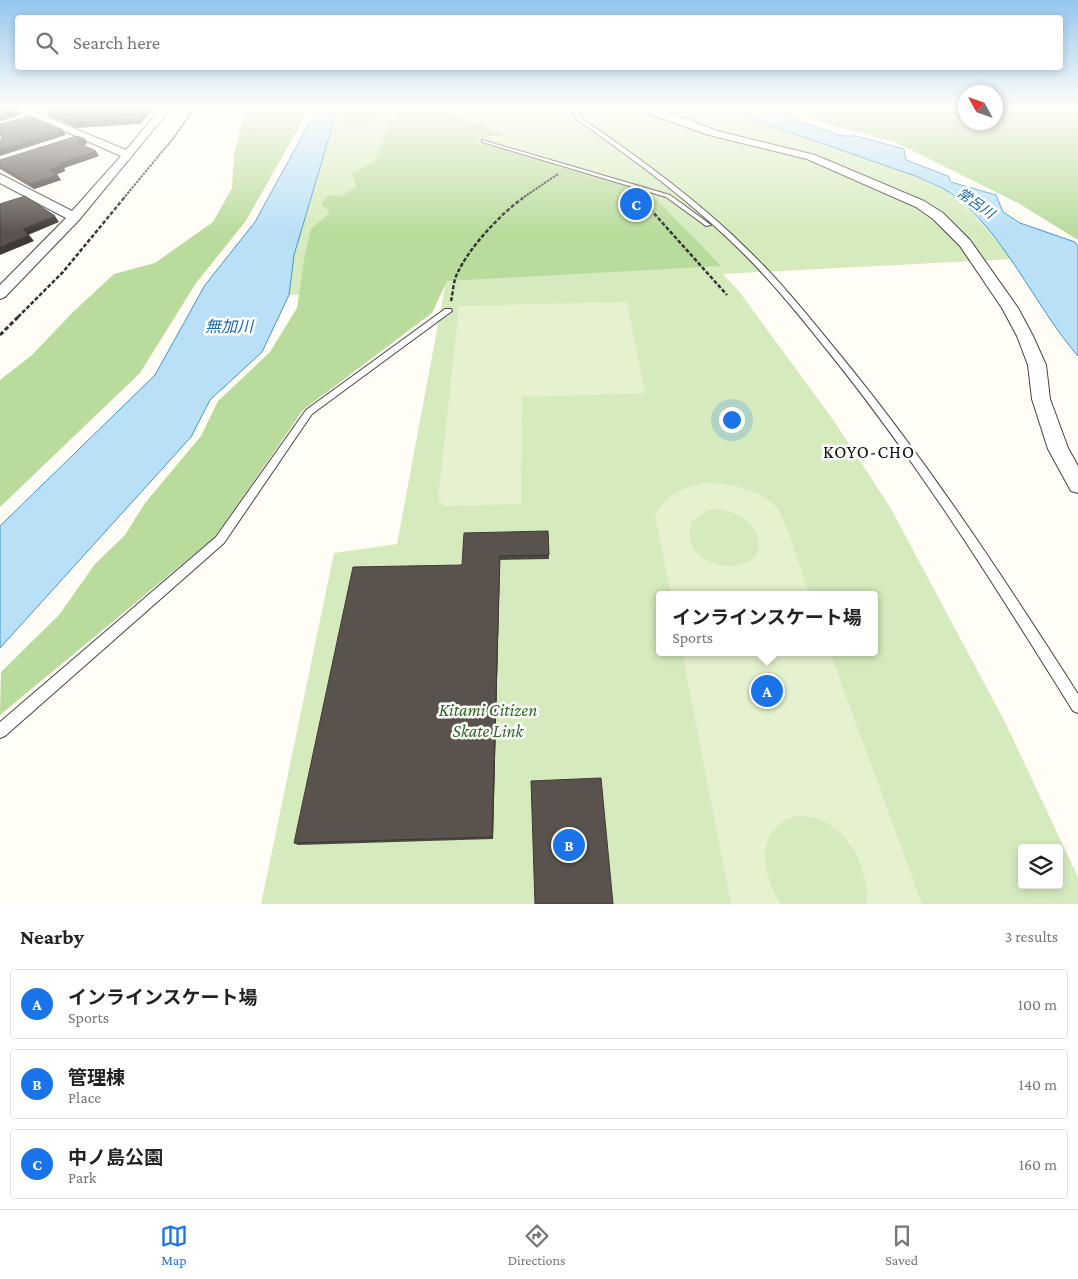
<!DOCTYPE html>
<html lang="en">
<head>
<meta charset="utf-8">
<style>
	:root { --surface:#fff; --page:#f2f2f2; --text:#222; --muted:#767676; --line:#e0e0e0; --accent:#1a73e8 }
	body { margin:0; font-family:"Crimson Pro","Noto Sans JP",serif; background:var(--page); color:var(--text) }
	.controls { position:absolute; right:15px; bottom:15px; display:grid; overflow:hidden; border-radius:5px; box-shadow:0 2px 8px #0003 }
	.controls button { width:45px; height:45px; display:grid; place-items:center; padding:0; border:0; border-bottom:1px solid var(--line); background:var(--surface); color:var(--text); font:25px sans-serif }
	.compass { position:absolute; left:958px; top:85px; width:45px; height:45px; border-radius:50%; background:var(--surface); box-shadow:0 2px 8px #0003; rotate:310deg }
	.you { position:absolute; left:731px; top:419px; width:18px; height:18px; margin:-12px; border:4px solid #fff; border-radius:50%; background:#1a73e8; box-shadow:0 0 0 8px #1a73e833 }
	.badge { display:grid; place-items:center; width:32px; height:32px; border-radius:50%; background:var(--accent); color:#fff; font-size:16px; font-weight:700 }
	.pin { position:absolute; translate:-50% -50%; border:2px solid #fff; box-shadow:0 1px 5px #0006 }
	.popup { position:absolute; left:656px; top:591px; width:222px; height:65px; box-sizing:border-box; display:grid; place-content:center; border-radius:5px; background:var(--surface); filter:drop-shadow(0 1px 4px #0005); font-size:16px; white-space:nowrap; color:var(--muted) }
	.popup b { font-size:19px; color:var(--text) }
	.popup::after { content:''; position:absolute; left:50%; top:100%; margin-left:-10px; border:10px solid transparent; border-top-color:var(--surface) }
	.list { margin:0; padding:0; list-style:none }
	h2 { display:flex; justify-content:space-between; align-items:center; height:65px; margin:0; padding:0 20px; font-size:21px }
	h2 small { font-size:16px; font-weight:400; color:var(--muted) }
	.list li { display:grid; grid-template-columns:32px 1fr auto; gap:15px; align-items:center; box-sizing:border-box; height:70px; margin:0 10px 10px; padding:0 10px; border:1px solid var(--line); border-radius:5px }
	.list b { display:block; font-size:19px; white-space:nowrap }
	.list p { margin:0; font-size:16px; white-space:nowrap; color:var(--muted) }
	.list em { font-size:16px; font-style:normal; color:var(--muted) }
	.icon { flex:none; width:28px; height:28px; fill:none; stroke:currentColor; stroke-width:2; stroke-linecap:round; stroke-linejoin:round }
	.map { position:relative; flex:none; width:1078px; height:904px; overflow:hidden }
	.search { position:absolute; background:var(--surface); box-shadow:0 2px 8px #0003; left:15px; right:15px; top:15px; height:55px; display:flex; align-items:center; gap:12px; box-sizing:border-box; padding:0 18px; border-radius:5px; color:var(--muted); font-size:19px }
	.sheet { height:305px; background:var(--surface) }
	nav { display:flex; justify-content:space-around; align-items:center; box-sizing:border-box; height:70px; border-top:1px solid var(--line); background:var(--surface); font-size:14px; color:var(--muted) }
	nav a { display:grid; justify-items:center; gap:2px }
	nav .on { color:var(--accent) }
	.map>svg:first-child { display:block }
	.green { fill:#d5ebbd; fill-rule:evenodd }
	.forest { fill:#b9dc9c }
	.pitch { fill:#e6f2cf; fill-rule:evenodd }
	.water { fill:#b9e0f7; stroke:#3f96cf }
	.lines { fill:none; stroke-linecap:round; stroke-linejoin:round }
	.lane-casing { stroke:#444; stroke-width:2 }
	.street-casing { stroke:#444; stroke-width:2 }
	.path-far2 { stroke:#333; stroke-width:2; stroke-dasharray:2.5 1; stroke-linecap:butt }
	.path-far1 { stroke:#333; stroke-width:2.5; stroke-dasharray:4 2; stroke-linecap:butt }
	.path { stroke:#333; stroke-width:3; stroke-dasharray:4.5 2.5; stroke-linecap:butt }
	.lane { fill:#fff; fill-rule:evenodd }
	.street { fill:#fff; fill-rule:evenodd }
	.wall { fill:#4d4742 }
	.shaded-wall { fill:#3f3936 }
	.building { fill:#5a524d; stroke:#3f3936 }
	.labels { text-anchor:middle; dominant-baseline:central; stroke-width:5; stroke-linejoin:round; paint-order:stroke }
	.far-water-label { font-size:14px; font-style:italic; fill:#1768a6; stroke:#fff }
	.water-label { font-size:16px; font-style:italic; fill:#1768a6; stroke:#fff }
	.quarter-label { font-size:18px; letter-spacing:1px; fill:#111; stroke:#fff }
	.near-park-label { font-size:18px; font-style:italic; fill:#2f6b1f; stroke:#fff }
</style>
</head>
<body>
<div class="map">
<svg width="1078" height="904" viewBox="0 0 1078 904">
	<rect width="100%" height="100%" fill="#fffdf5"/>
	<!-- green -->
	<path class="green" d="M338,107H718L918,177L949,192L975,216L1012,259L723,274L738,290L834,421L890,507L1005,722L1078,877V904H261L334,553L397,544L445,287L289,295L294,255ZM660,595H874V652H660ZM1022,848H1059V885H1022Z"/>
	<!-- forest -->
	<path class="forest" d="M246,107H305L307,113L245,222L196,283L140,373L0,507V380L32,355L73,312L114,274L155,263L213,222L232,188L234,154Z
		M350,107H390L361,128L346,129L341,120Z
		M407,107H435L507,136H489L477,142L624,186L657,200L721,266L447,281L432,313L303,410L215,537L0,715L1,672L59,615L95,564L125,535L145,503L201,436L218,401L270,352L297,308L305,254L311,229L330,213L321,203L330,195L340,196L357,187L352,173L374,162L391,122Z
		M786,107H965L966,122H996V107H1078V240L1018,203L895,142L823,123Z"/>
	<!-- pitch -->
	<path class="pitch" d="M627,302L645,393L522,397L521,504L445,506L438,501L459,306Z
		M706,483C730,483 759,489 777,508C785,516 804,580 810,595H671L655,515C667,494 683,487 706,483ZM716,509C732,511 747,516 755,531C780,581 673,577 692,521L706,511Z
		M682,652H830L922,904H867C869,866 845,817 801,816C793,815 786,819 780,824C755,844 766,882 781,904H731Z"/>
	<!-- water -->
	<path class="water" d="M318,107H338L294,255L289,295L262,352L210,400L191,437L0,648V526L155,375L205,285L255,222Z
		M718,107H770L780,110L799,121L842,136H856L904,149L906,160L948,176L951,182L996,195L1003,212L1020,223L1075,242L1078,246V356C1035,307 1003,229 949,192C940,186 928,182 918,177Z"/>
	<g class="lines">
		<defs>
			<path id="lane" d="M571,107H575L580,117C639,158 698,200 749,251C781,282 808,316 836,350C925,458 1002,575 1078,694V713L1073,711C997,589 921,467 831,355C803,320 775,285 744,254C693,203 635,160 576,119Z
				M482,140L670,195L711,225L706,226L666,197L482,142Z
				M445,309H451L452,311L312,414L224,543L5,736L0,738V722L216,537L306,410Z"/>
			<path id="street" d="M10,107H23L126,150L162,107H172L79,220L5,297L0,299V285L66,218L0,183V174L72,211L121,156Z
				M630,107H645L674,114L717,131L815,155L924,201L943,213L970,240L1018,308L1033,336L1046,365L1050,399L1068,448L1078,466V493L1071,491L1048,449L1032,399L1028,365L1017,336L1002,308L960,246L933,219L916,207L807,159L709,135Z"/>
		</defs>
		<!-- lane casing -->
		<use href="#lane" class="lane-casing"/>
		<!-- street casing -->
		<use href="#street" class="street-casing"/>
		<!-- path-far2 -->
		<path class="path-far2" d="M123,199L175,136L195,107
			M521,199L558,174"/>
		<!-- path-far1 -->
		<path class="path-far1" d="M642,200L727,295
			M451,301C453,293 453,282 457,274C469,248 499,215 523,198
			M18,317L63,272L124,198"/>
		<!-- path -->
		<path class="path" d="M0,335L19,316"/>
		<!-- lane -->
		<use href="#lane" class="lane"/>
		<!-- street -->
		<use href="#street" class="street"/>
	</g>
	<!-- wall -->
	<path class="wall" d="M23,107H58L37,110Z
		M62,107H154L140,124L77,128L49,116L47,111Z
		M85,139L87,144L83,145L99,156L64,168L65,171L57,174L61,180L34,189L0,169V160Z
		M548,531L549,559L500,560L493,839L298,845L294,843L462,565Z"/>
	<!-- shaded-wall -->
	<path class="shaded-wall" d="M35,107H58L37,110Z
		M148,107H154L140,124L137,119Z
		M18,110L21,115L0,121V116Z
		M63,130L66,135L0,156V150Z
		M85,139L87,144L79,147L76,142Z
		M96,151L99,156L64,168L65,171L53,176L50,170L58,164Z
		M57,175L61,180L34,189L31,184Z
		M55,216L59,222L28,235L23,229Z
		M29,235L34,241L0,255V247Z
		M500,556V560L493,839L492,837Z"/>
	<!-- building -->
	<path class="building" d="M0,107H12L18,110L0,116Z
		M62,107H148L137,119L74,123L47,111Z
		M31,116L63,130L0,150V140H2L1,136L0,135V124Z
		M77,136L85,139L76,142L96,151L58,164L62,166L50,170L57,175L31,184L0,166V160Z
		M25,196L55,216L23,229L29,235L0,247V204Z
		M548,531L549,555L500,556L492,837L294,843L353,567L462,565L464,533Z
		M601,778L613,904H535L531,781Z"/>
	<!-- sky -->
	<linearGradient id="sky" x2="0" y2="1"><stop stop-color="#95c6ee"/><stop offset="0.46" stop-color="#fffefa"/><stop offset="1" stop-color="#fffefa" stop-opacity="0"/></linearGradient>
	<rect width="1078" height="233" fill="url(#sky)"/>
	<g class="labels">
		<!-- far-water labels -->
		<g class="far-water-label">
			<text transform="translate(976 203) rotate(35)">常呂川</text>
		</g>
		<!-- water labels -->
		<g class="water-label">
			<text x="229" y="326">無加川</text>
		</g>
		<!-- quarter labels -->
		<g class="quarter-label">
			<text x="869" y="452">KOYO-CHO</text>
		</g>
		<!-- near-park labels -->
		<g class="near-park-label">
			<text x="488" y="710">Kitami Citizen<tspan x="488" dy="21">Skate Link</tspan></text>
		</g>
	</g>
</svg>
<div class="controls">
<button><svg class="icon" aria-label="layers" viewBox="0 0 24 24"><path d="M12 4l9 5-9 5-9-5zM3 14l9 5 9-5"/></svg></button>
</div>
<svg class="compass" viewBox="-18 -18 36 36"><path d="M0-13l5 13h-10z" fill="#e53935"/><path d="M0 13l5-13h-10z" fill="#767676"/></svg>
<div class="you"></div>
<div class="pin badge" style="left:767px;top:691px">A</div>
<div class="popup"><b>インラインスケート場</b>Sports</div>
<div class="pin badge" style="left:569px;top:845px">B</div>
<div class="pin badge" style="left:636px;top:204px">C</div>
<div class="search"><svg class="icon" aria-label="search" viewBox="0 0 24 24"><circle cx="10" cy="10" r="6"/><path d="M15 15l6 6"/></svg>Search here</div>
</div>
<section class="sheet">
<h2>Nearby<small>3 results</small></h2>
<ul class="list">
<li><span class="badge">A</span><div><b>インラインスケート場</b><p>Sports</p></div><em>100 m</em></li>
<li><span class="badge">B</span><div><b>管理棟</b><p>Place</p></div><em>140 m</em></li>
<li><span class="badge">C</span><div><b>中ノ島公園</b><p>Park</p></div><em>160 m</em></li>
</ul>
</section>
<nav>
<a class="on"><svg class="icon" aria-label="map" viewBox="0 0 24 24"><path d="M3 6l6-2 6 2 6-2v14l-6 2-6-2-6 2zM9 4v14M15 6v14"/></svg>Map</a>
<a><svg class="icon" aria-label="directions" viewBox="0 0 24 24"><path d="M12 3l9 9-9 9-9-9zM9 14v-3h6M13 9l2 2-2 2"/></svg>Directions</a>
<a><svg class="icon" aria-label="saved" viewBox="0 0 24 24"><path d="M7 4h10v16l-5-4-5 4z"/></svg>Saved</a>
</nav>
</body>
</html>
